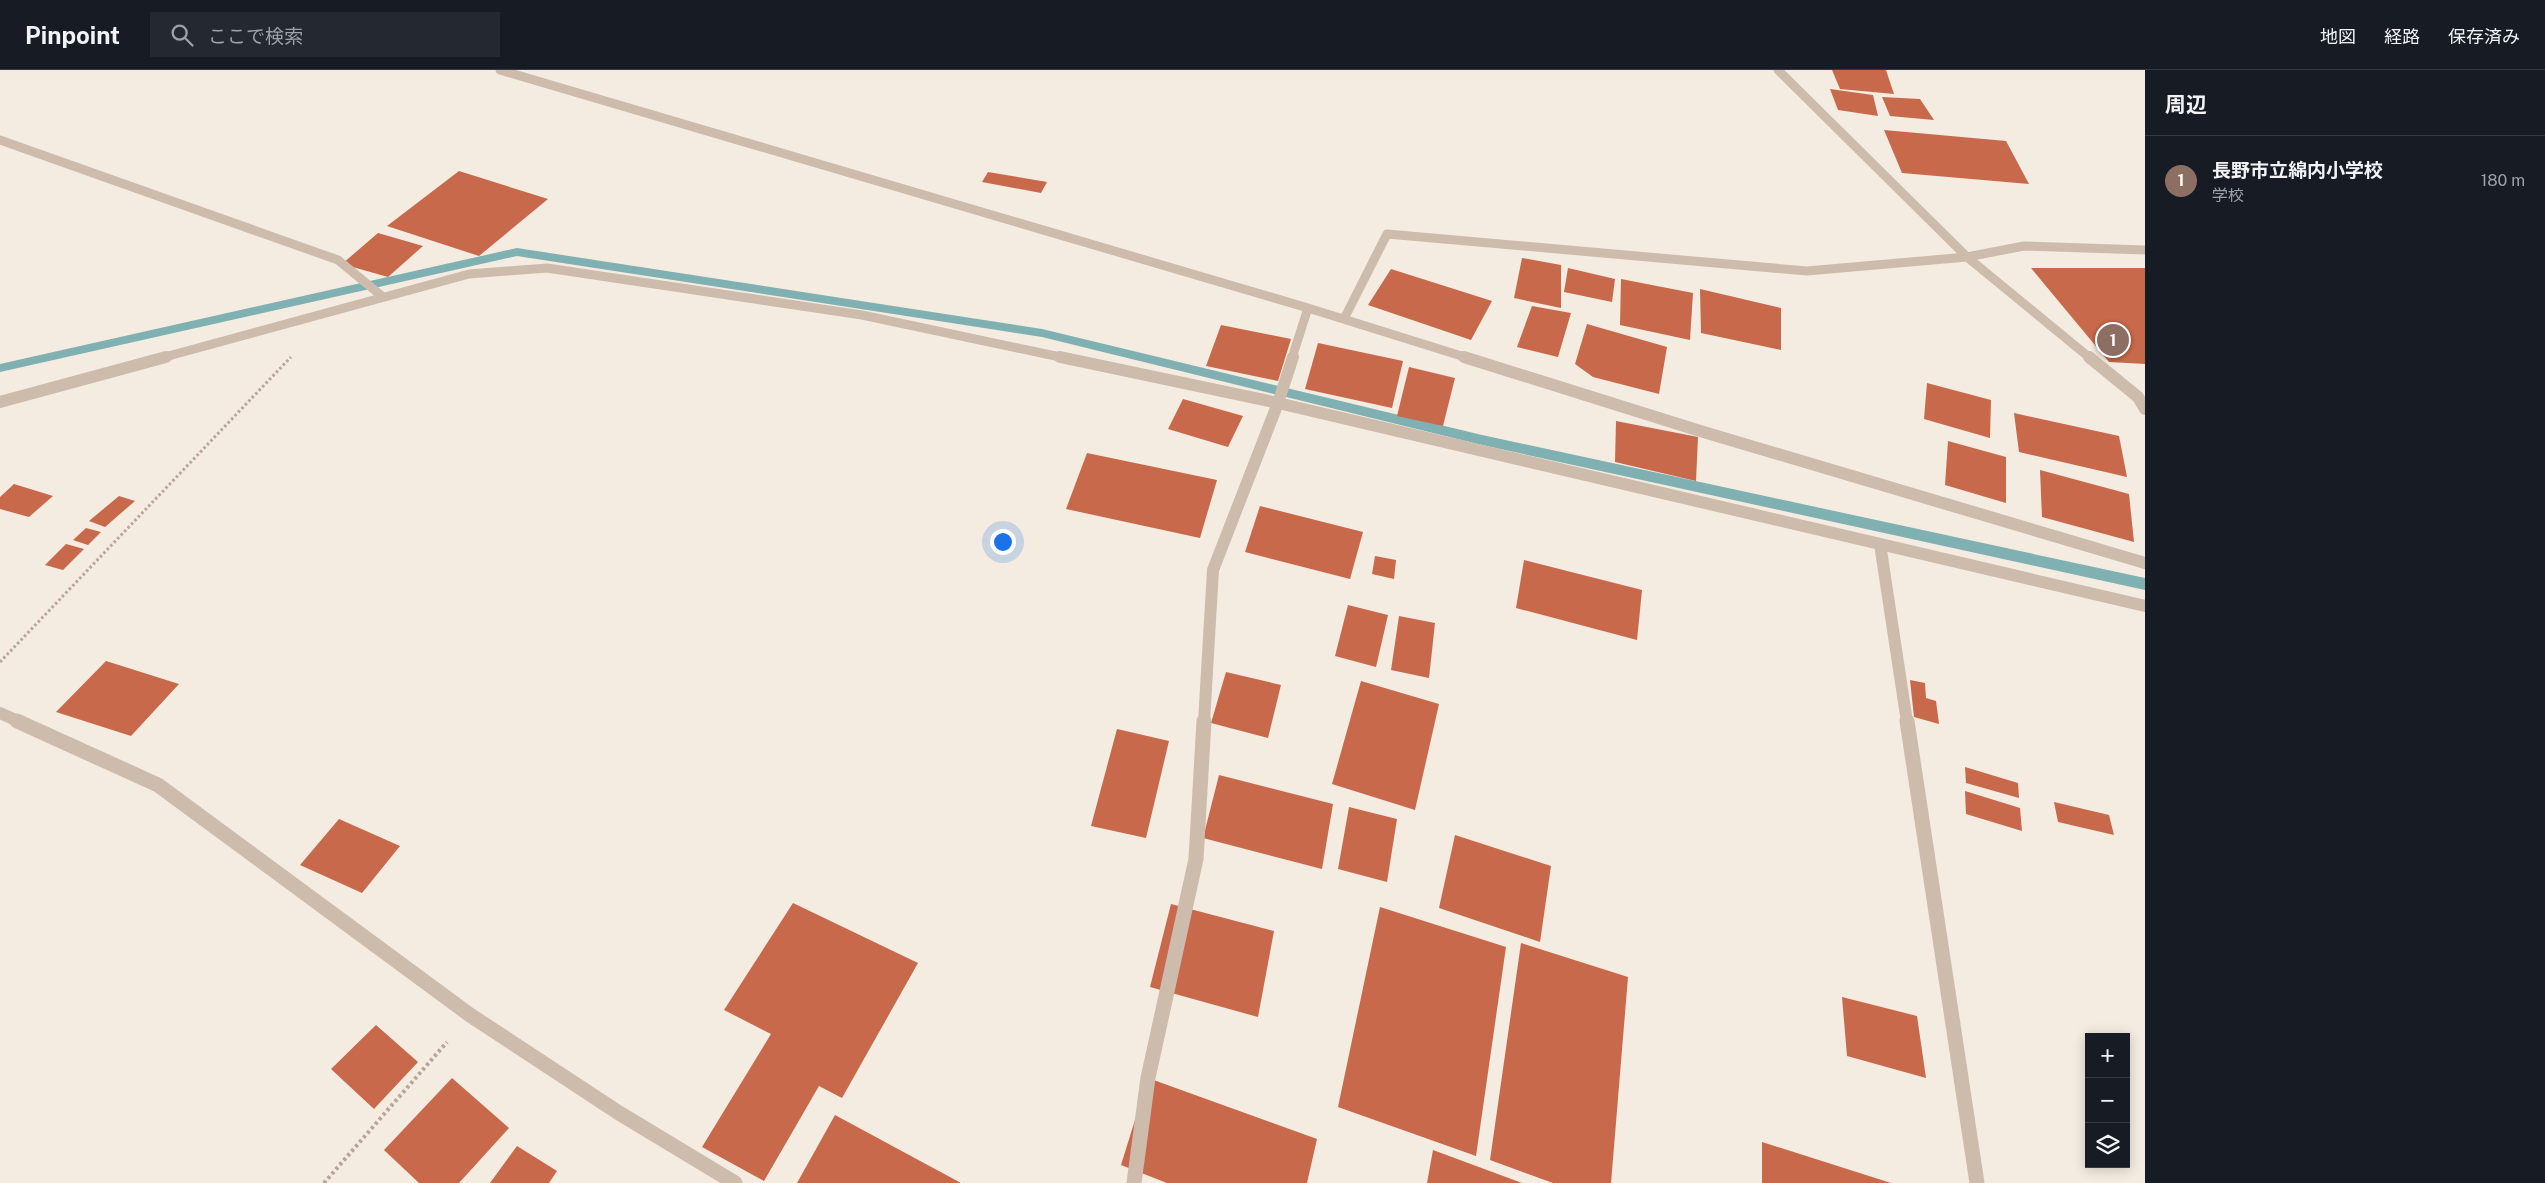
<!DOCTYPE html>
<html lang="ja">
<head>
<meta charset="utf-8">
<style>
	:root { --surface:#171b24; --page:#242831; --text:#f1f3f6; --muted:#9ea1a6; --line:#363941; --accent:#7c3aed }
	body { margin:0; font-family:"Public Sans","Noto Sans JP",sans-serif; background:var(--page); color:var(--text) }
	.controls { position:absolute; right:15px; bottom:15px; display:grid; overflow:hidden; border-radius:0px; box-shadow:0 2px 12px #0003 }
	.controls button { width:45px; height:45px; display:grid; place-items:center; padding:0; border:0; border-bottom:1px solid var(--line); background:var(--surface); color:var(--text); font:25px sans-serif }
	.you { position:absolute; left:1002px; top:471px; width:18px; height:18px; margin:-12px; border:4px solid #fff; border-radius:50%; background:#1a73e8; box-shadow:0 0 0 8px #1a73e833 }
	.badge { display:grid; place-items:center; width:32px; height:32px; border-radius:50%; background:var(--accent); color:#fff; font-size:16px; font-weight:700 }
	.pin { position:absolute; translate:-50% -50%; border:2px solid #fff; box-shadow:0 1px 5px #0006 }
	.list { margin:0; padding:0; list-style:none }
	h2 { display:flex; justify-content:space-between; align-items:center; height:65px; margin:0; padding:0 20px; font-size:21px }
	h2 small { font-size:16px; font-weight:400; color:var(--muted) }
	.list li { display:grid; grid-template-columns:32px 1fr auto; gap:15px; align-items:center; box-sizing:border-box; height:90px; padding:0 20px; border-top:1px solid var(--line) }
	.list b { display:block; font-size:19px; white-space:nowrap }
	.list p { margin:0; font-size:16px; white-space:nowrap; color:var(--muted) }
	.list em { font-size:16px; font-style:normal; color:var(--muted) }
	.icon { flex:none; width:28px; height:28px; fill:none; stroke:currentColor; stroke-width:2; stroke-linecap:round; stroke-linejoin:round }
	.map { position:relative; flex:none; width:2145px; height:1113px; overflow:hidden }
	header { display:flex; align-items:center; gap:30px; box-sizing:border-box; height:70px; padding:0 25px; background:var(--surface); border-bottom:1px solid var(--line) }
	header strong { font-size:24px }
	nav { display:flex; gap:28px; margin-inline-start:auto; font-size:18px }
	.search { width:350px; height:45px; background:var(--page); display:flex; align-items:center; gap:12px; box-sizing:border-box; padding:0 18px; border-radius:0px; color:var(--muted); font-size:19px }
	main { display:flex }
	aside { flex:1; background:var(--surface) }
	.map>svg:first-child { display:block }
	.lines { fill:none; stroke-linecap:round; stroke-linejoin:round }
	.stream { fill:#7fb0b2; fill-rule:evenodd }
	.building { fill:#c8694b }
	.path-far1 { stroke:#b9a596; stroke-width:3; stroke-dasharray:2.5 2.5; stroke-linecap:butt }
	.path { stroke:#b9a596; stroke-width:4; stroke-dasharray:3 3; stroke-linecap:butt }
	.minor-far2 { stroke:#cdbbac; stroke-width:9 }
	.minor-far1 { stroke:#cdbbac; stroke-width:12 }
	.minor { stroke:#cdbbac; stroke-width:15 }
</style>
</head>
<body>
<header>
<strong>Pinpoint</strong>
<div class="search"><svg class="icon" aria-label="search" viewBox="0 0 24 24"><circle cx="10" cy="10" r="6"/><path d="M15 15l6 6"/></svg>ここで検索</div>
<nav><a>地図</a><a>経路</a><a>保存済み</a></nav>
</header>
<main>
<div class="map">
<svg width="2145" height="1113" viewBox="0 0 2145 1113">
	<rect width="100%" height="100%" fill="#f4ebe1"/>
	<g class="lines">
		<!-- stream -->
		<path class="stream" d="M517,178L1042,259L1482,365L2145,508V520L1482,375L1042,267L517,186L0,302V294Z"/>
	</g>
	<!-- building -->
	<path class="building" d="M1832,0H1886L1894,24L1840,19Z
		M1830,19L1873,25L1878,46L1838,40Z
		M1882,27L1920,29L1934,50L1890,46Z
		M1884,60L2006,71L2029,114L1902,103Z
		M459,101L548,129L479,186L387,156Z
		M988,102L1047,112L1041,123L982,112Z
		M378,163L423,176L388,207L342,194Z
		M1522,188L1561,195V238L1514,228Z
		M1568,198L1615,209L1612,232L1564,222Z
		M2031,198H2145V294L2109,292Z
		M1391,199L1492,231L1471,270L1368,235Z
		M1621,209L1693,223L1690,270L1620,255Z
		M1700,219L1781,238V280L1701,263Z
		M1532,236L1571,243L1558,287L1517,277Z
		M1587,254L1667,277L1659,324L1593,307L1575,294Z
		M1221,255L1291,269L1278,311L1206,296Z
		M1318,273L1403,291L1392,338L1305,319Z
		M1409,297L1455,308L1443,356L1397,346Z
		M1927,313L1991,330L1990,368L1924,349Z
		M1183,329L1243,346L1228,377L1168,359Z
		M2014,343L2119,366L2127,407L2019,382Z
		M1616,351L1698,367L1696,411L1615,392Z
		M1948,371L2006,387V433L1945,415Z
		M1087,383L1217,410L1200,468L1066,439Z
		M2040,400L2129,424L2134,472L2042,447Z
		M14,414L53,426L29,447L0,439V427Z
		M119,426L135,431L105,457L89,451Z
		M1260,436L1363,462L1350,509L1245,482Z
		M86,458L101,462L88,475L73,470Z
		M66,474L84,479L63,500L45,495Z
		M1375,486L1396,490L1394,509L1372,504Z
		M1524,490L1642,520L1637,570L1516,538Z
		M1348,535L1388,545L1376,597L1335,586Z
		M1399,546L1435,553L1429,608L1391,600Z
		M106,591L179,614L131,666L56,642Z
		M1226,602L1281,615L1268,668L1211,653Z
		M1910,610L1925,613L1926,628L1936,631L1939,654L1914,647Z
		M1361,611L1439,634L1415,740L1332,714Z
		M1117,659L1169,671L1146,768L1091,756Z
		M1965,697L2018,713L2019,728L1966,713Z
		M1219,705L1333,734L1322,799L1203,768Z
		M1965,721L2020,738L2022,761L1966,744Z
		M2054,732L2109,745L2114,765L2058,752Z
		M1349,737L1397,749L1387,812L1338,799Z
		M339,749L400,776L362,823L300,795Z
		M1455,765L1551,796L1540,872L1439,838Z
		M793,833L918,893L842,1028L819,1016L764,1111L702,1077L771,964L724,940Z
		M1171,834L1274,861L1258,947L1150,917Z
		M1380,837L1506,877L1476,1086L1338,1037Z
		M1521,873L1628,907L1611,1113H1553L1490,1090Z
		M1842,927L1917,946L1926,1008L1847,986Z
		M376,955L418,992L374,1039L331,999Z
		M452,1008L509,1058L459,1113H419L384,1080Z
		M1148,1008L1317,1069L1307,1113H1167L1121,1095Z
		M835,1045L961,1113H797Z
		M1762,1072L1891,1113H1762Z
		M517,1076L557,1101L549,1113H490Z
		M1433,1080L1522,1113H1427Z"/>
	<g class="lines">
		<!-- path-far1 -->
		<path class="path-far1" d="M0,592L291,287"/>
		<!-- path -->
		<path class="path" d="M324,1113L447,972"/>
		<!-- minor-far2 -->
		<path class="minor-far2" d="M500,0L1308,238L1468,288
			M1778,0L1967,187L2090,288
			M0,70L338,190L383,227
			M1344,249L1387,164L1807,201L1967,187L2024,176L2145,180
			M161,288L469,204L547,198L862,245L1065,288
			M1292,288L1308,238"/>
		<!-- minor-far1 -->
		<path class="minor-far1" d="M1060,287L1278,333L2145,536
			M1464,287L1697,360L2145,493
			M2089,287L2138,327L2145,339
			M0,332L166,287
			M1880,474L1907,652
			M0,643L20,652
			M1204,652L1213,500L1278,333L1293,287"/>
		<!-- minor -->
		<path class="minor" d="M17,651L158,715L470,945L619,1043L735,1113
			M1907,651L1977,1113
			M1134,1113L1148,1008L1196,789L1204,651"/>
	</g>
</svg>
<div class="controls">
<button>+</button>
<button>−</button>
<button><svg class="icon" aria-label="layers" viewBox="0 0 24 24"><path d="M12 4l9 5-9 5-9-5zM3 14l9 5 9-5"/></svg></button>
</div>
<div class="you"></div>
<div class="pin badge" style="left:2113px;top:270px;background:#8d6e63">1</div>
</div>
<aside>
<h2>周辺<small></small></h2>
<ul class="list">
<li><span class="badge" style="background:#8d6e63">1</span><div><b>長野市立綿内小学校</b><p>学校</p></div><em>180 m</em></li>
</ul>
</aside>
</main>
</body>
</html>
